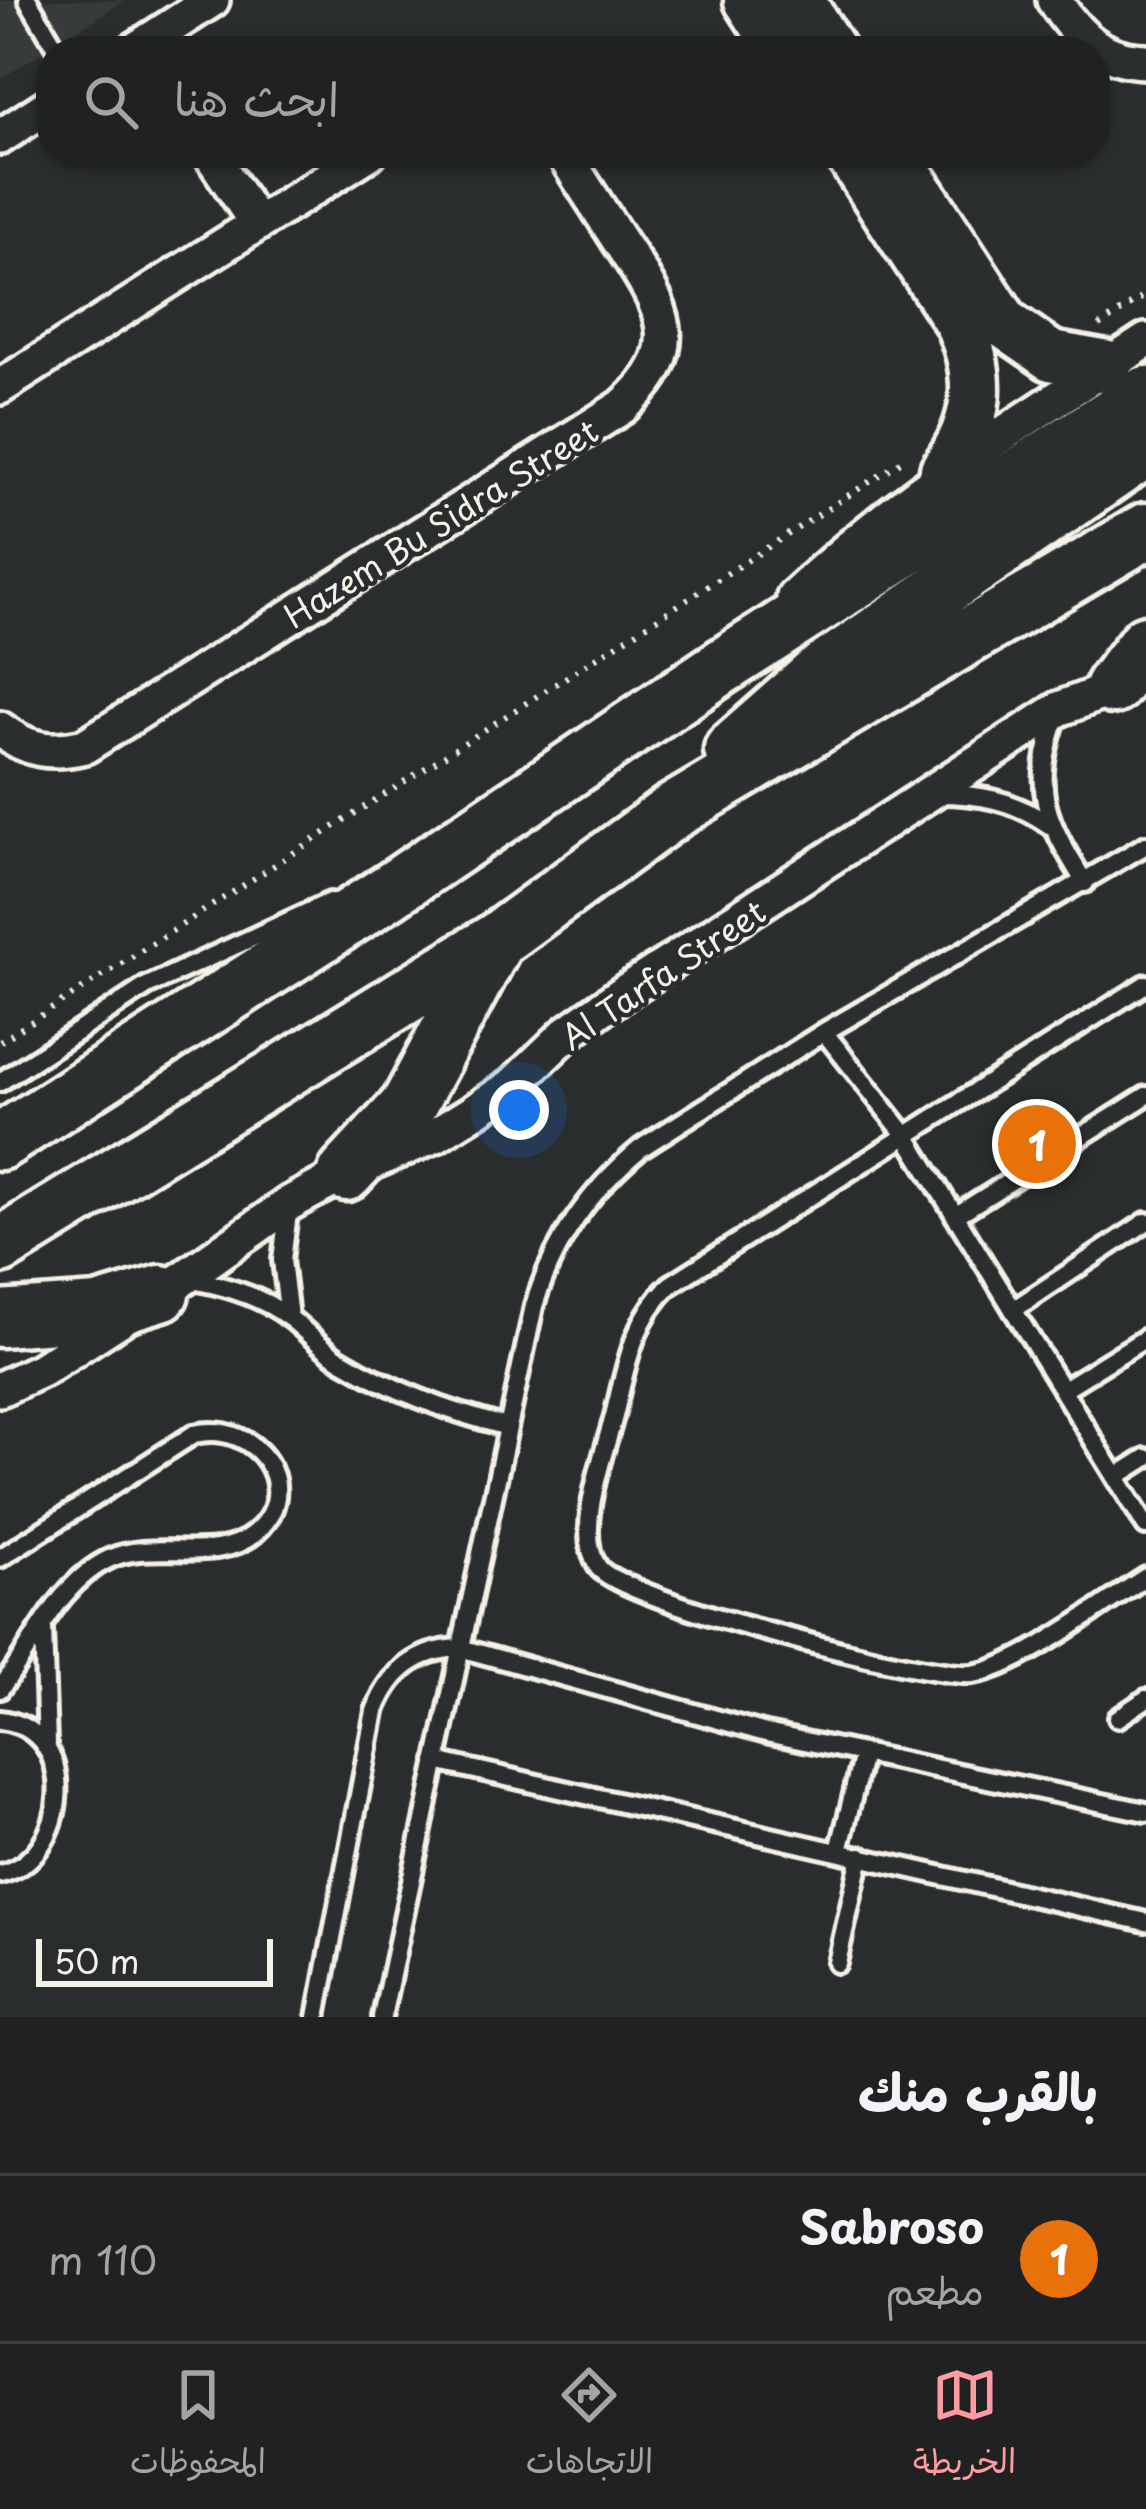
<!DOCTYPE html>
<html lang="ar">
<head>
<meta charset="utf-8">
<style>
	:root { --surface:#202222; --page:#2d2f2f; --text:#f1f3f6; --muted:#a2a4a5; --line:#3d3f40; --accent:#ff9aa2 }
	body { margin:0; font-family:"Playpen Sans","Playpen Sans Arabic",sans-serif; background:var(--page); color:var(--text); direction:rtl }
	.scale { position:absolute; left:36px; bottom:30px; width:237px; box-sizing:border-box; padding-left:12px; border:6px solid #f4f1e8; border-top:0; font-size:33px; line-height:42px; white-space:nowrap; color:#f4f1e8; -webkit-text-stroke:9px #2a2d2e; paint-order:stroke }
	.you { position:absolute; left:519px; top:1110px; width:42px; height:42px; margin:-30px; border:9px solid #fff; border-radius:50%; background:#1a73e8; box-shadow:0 0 0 18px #1a73e833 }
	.badge { display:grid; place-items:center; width:78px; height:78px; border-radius:50%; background:var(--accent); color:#fff; font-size:39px; font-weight:700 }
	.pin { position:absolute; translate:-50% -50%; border:6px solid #fff; box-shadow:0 3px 12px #0006 }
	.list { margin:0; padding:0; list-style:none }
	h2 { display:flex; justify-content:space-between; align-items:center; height:156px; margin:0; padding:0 48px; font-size:51px }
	h2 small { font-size:39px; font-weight:400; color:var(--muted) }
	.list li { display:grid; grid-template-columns:78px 1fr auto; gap:36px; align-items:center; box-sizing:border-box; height:168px; padding:0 48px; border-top:3px solid var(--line) }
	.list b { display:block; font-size:45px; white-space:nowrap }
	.list p { margin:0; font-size:39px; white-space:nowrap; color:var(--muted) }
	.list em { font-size:39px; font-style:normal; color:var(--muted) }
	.icon { flex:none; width:66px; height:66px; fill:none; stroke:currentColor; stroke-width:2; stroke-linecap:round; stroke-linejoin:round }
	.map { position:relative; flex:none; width:1146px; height:2017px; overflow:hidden; direction:ltr }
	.search { position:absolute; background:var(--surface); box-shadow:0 3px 9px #0004; left:36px; right:36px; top:36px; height:132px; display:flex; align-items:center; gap:30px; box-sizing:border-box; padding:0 42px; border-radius:48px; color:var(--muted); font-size:45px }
	.sheet { height:324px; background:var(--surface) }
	nav { display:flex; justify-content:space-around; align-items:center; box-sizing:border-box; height:168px; border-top:3px solid var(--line); background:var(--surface); font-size:33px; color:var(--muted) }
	nav a { display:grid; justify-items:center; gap:6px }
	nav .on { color:var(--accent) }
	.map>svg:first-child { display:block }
	.built { fill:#373a3a }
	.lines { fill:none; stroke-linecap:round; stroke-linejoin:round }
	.lane-casing { stroke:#f4f1e8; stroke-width:26 }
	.street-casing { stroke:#f4f1e8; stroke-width:42 }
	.secondary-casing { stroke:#f4f1e8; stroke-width:57 }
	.primary-casing { stroke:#f4f1e8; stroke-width:63 }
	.path { stroke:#f4f1e8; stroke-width:6; stroke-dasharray:3 9; stroke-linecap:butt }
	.lane { stroke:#2a2d2e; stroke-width:16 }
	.street { stroke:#2a2d2e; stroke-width:33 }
	.secondary { stroke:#2a2d2e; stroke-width:48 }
	.primary { stroke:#2a2d2e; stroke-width:54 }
	.labels { text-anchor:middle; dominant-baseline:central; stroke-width:9; stroke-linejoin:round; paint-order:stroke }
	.street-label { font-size:33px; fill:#f4f1e8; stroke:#2a2d2e }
</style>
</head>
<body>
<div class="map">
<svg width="1146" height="2017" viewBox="0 0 1146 2017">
	<rect width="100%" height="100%" fill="#2a2d2e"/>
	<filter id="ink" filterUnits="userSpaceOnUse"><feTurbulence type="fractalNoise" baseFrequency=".00833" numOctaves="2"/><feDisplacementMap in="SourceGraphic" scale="24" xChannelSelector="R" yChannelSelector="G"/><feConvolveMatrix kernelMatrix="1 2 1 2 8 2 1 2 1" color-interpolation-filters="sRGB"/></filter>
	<g filter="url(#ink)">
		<!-- built -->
		<path class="built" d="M0,0H125L0,79Z"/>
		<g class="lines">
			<defs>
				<path id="lane" d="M28,0L58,51
					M1057,716C1030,791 1046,819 1085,883
					M937,794C980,794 1014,800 1049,825
					M1146,984L670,1285C632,1321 626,1368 614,1416C604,1455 574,1531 598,1567C621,1600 927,1678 972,1674C1018,1669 1103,1604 1146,1577
					M824,1032L907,1137L1146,1526
					M0,1082L147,986L330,902
					M955,1216L1146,1096
					M187,1279C223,1285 262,1296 291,1319C309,1333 323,1350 343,1361C395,1392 449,1412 508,1427
					M1013,1310L1146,1222
					M289,1317L282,1260L289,1205
					M1062,1390L1146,1338
					M1116,1477L1146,1458
					M0,1558L194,1434C257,1419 307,1490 254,1534C216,1565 154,1539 111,1558C59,1581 33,1646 0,1689
					M43,1629L47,1744
					M1118,1718L1146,1699
					M0,1720C84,1729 69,1860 0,1874
					M436,1761L1146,1922
					M839,1851L863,1754
					M837,1963L861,1856
					M317,2017L375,1711C390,1671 417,1650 460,1648L766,1733L1146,1812
					M382,2017L534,1306C554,1241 588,1192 641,1148L824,1032L1146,845"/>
				<path id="street" d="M1054,0C1077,36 1101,60 1146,61
					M133,51L212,0
					M0,137L51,104
					M210,153L257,224
					M0,387L369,153
					M794,597C903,493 1020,423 1146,341
					M0,729C28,751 51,754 85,746L622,407C691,347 662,306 620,242C601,212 582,183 563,153
					M0,1389L41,1370L184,1278L290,1203L346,1173L436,1135L476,1110L512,1086L567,1033L626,991L1059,709L1127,683"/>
				<path id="secondary" d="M749,0L782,51
					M799,0L831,51
					M849,153L959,322C984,376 980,422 945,470
					M894,153L1005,324L1051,356L1107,366"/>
				<path id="primary" d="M1113,686L1146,643
					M732,750L816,676L1146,449
					M0,1142L390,891L723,666L1146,394
					M346,1173L408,1106L494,945
					M0,1246L497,940L672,812L1146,531
					M0,1319L98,1312L161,1293"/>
			</defs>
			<!-- lane casing -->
			<use href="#lane" class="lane-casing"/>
			<!-- street casing -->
			<use href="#street" class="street-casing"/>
			<!-- secondary casing -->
			<use href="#secondary" class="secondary-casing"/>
			<!-- primary casing -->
			<use href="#primary" class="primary-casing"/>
			<!-- path -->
			<path class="path" d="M1099,326L1146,295
				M0,1042L905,459"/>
			<!-- lane -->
			<use href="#lane" class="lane"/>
			<!-- street -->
			<use href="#street" class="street"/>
			<!-- secondary -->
			<use href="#secondary" class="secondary"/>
			<!-- primary -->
			<use href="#primary" class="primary"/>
		</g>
	</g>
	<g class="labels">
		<!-- street labels -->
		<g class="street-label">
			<text transform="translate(440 522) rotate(-32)">Hazem Bu Sidra Street</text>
			<text transform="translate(662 973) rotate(-34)">Al Tarfa Street</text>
		</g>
	</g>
</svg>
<div class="scale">50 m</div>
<div class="you"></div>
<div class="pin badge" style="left:1037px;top:1144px;background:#e8710a">1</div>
<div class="search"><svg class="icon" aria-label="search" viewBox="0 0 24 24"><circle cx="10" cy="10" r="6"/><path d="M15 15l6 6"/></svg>ابحث هنا</div>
</div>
<section class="sheet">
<h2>بالقرب منك<small></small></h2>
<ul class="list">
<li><span class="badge" style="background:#e8710a">1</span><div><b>Sabroso</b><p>مطعم</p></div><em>110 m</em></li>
</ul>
</section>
<nav>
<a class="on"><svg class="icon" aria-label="map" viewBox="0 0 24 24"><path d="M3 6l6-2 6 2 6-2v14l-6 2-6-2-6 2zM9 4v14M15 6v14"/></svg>الخريطة</a>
<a><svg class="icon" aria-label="directions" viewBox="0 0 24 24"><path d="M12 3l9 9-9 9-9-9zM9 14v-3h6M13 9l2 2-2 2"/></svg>الاتجاهات</a>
<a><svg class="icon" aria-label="saved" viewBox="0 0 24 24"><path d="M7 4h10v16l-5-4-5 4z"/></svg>المحفوظات</a>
</nav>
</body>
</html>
